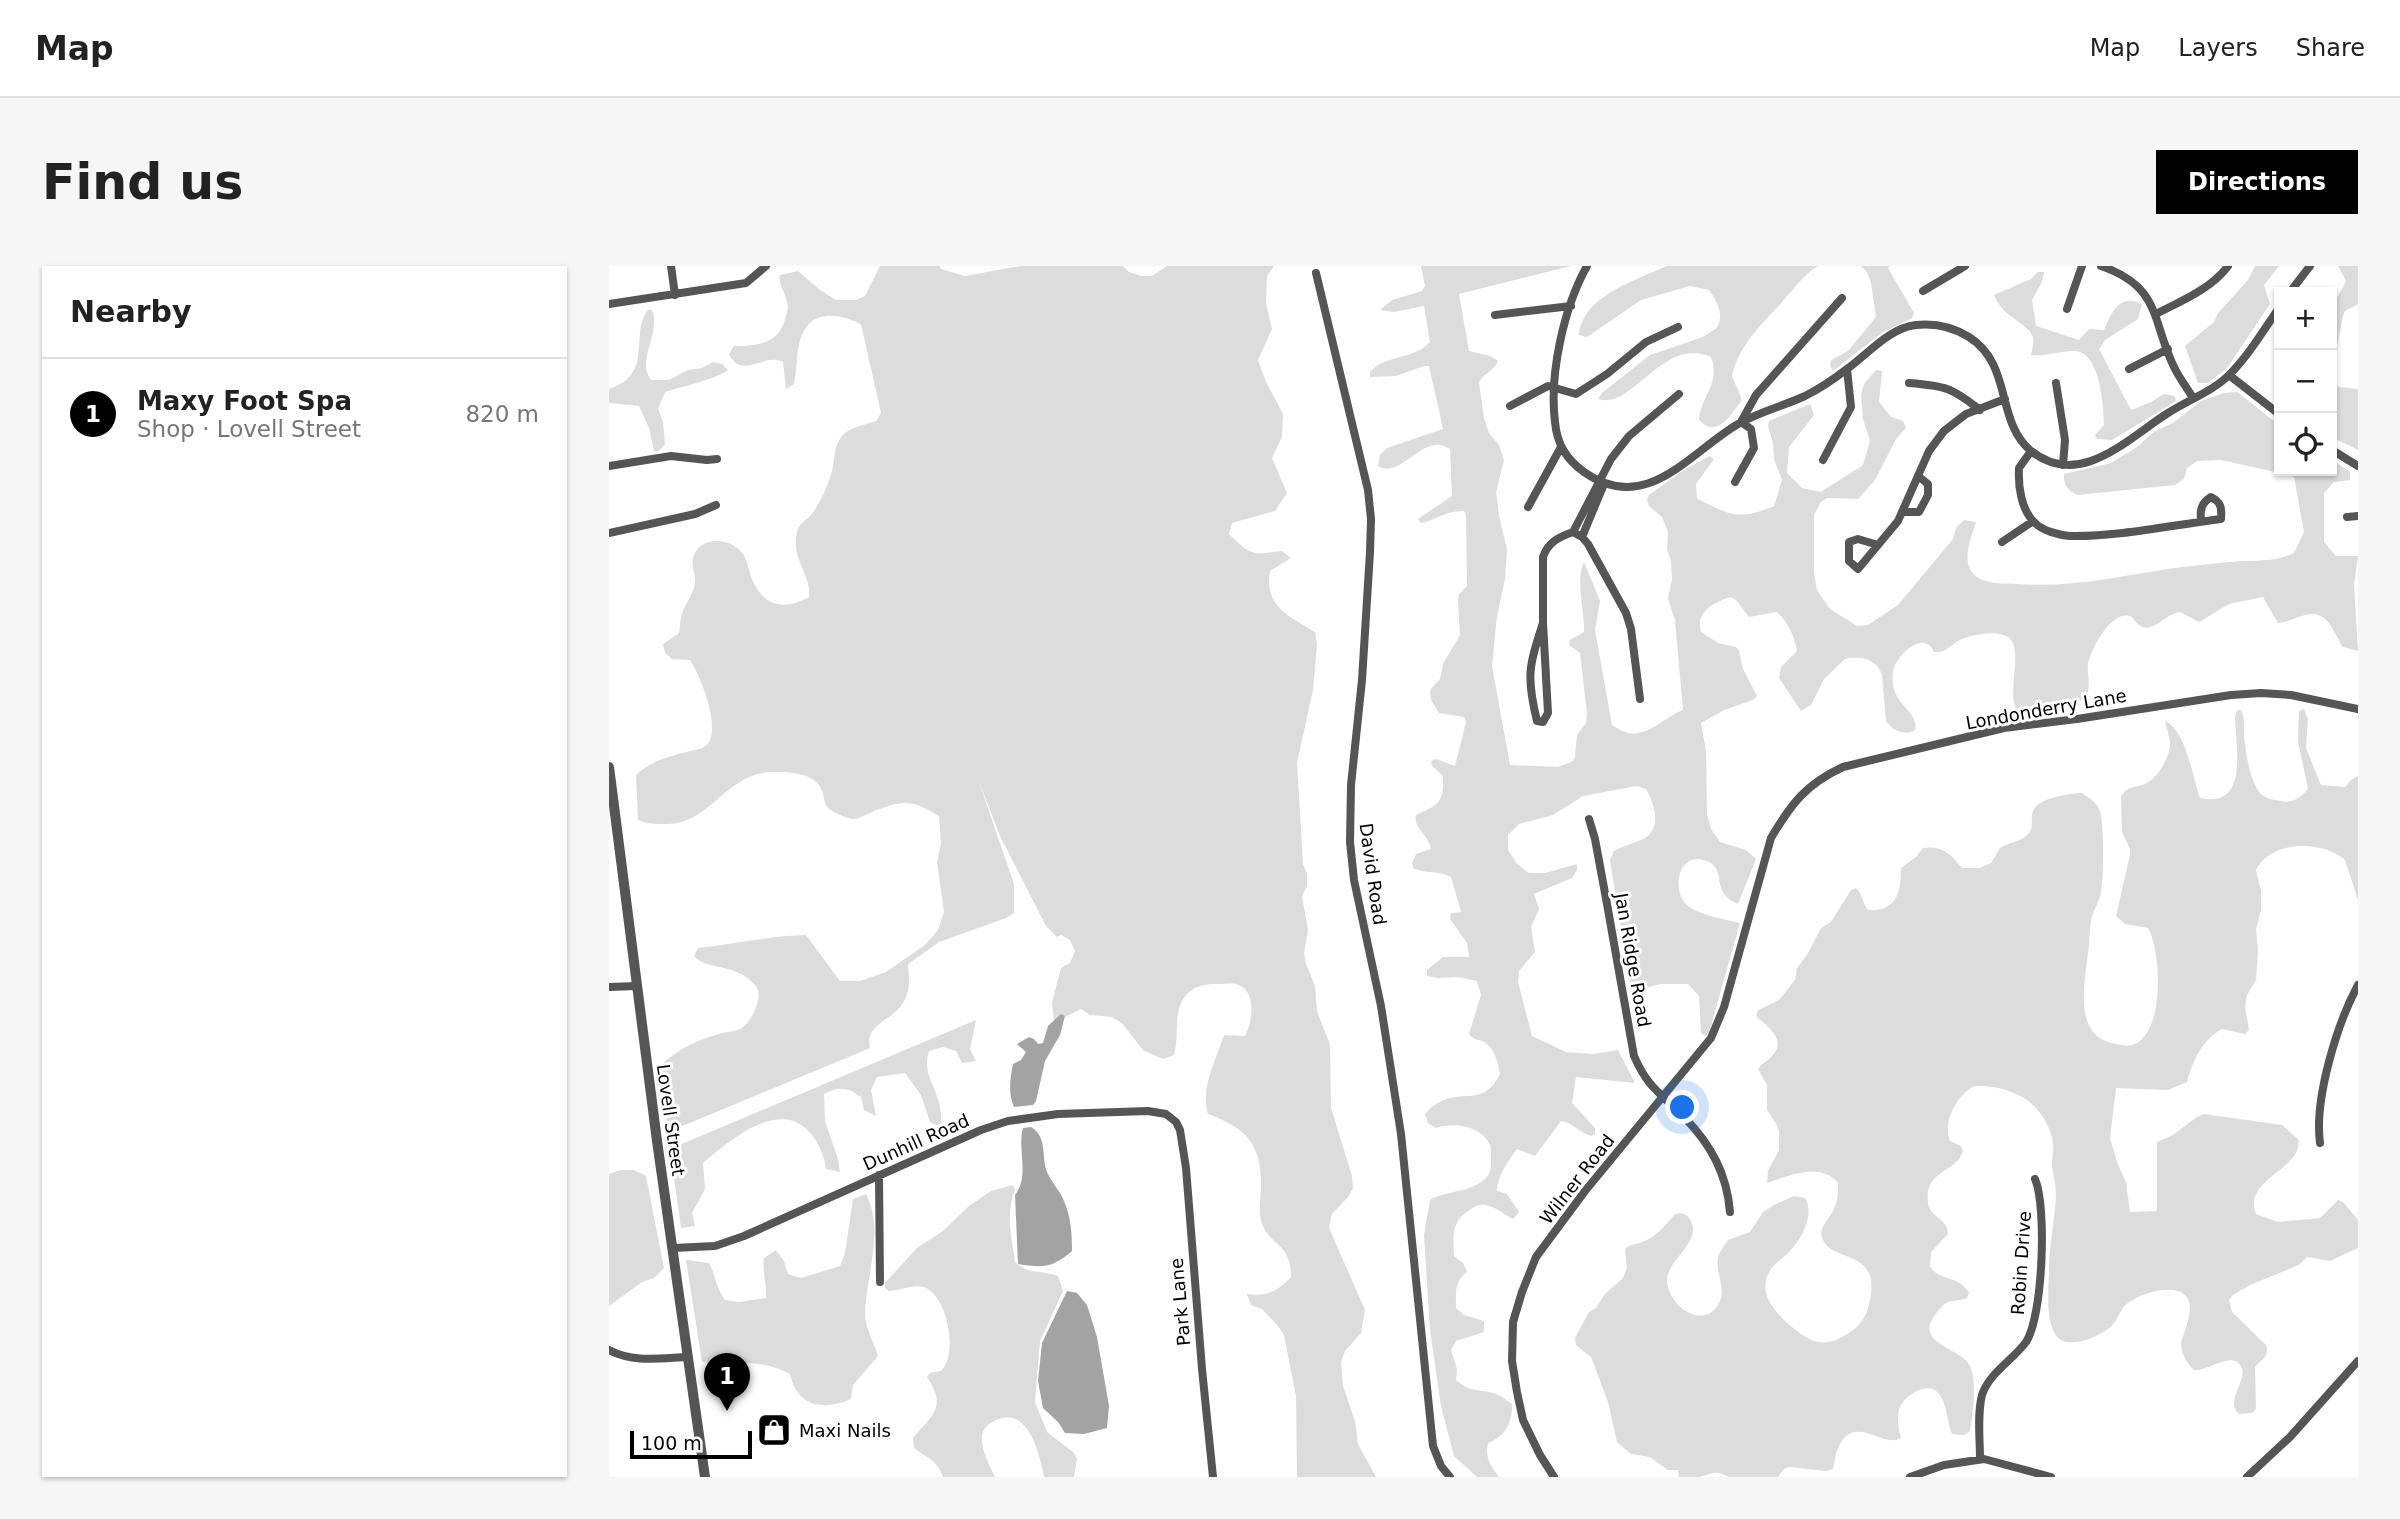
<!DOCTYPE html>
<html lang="en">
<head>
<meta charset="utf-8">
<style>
	:root { --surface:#fff; --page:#f6f6f6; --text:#222; --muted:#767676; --line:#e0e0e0; --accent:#000 }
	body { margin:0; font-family:"DejaVu Sans",sans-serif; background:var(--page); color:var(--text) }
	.controls { position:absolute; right:21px; top:21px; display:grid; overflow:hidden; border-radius:0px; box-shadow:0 2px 5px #0004 }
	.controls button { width:63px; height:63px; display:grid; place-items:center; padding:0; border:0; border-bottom:2px solid var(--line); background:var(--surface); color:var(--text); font:35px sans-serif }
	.scale { position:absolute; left:21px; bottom:18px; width:122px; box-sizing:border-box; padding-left:7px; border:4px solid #000; border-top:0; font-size:19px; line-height:24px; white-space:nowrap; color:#000; -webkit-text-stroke:5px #fff; paint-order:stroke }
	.you { position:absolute; left:1074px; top:842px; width:24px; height:24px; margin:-18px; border:5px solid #fff; border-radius:50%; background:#1a73e8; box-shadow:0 0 0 10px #1a73e833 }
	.badge { display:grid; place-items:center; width:46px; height:46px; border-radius:50%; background:var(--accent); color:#fff; font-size:23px; font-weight:700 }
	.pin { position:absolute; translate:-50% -58px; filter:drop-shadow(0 2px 4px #0008) }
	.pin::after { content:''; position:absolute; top:37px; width:24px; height:21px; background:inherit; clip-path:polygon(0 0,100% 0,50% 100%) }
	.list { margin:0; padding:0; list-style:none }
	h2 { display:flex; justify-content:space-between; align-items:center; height:91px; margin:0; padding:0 28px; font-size:30px }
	h2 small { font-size:23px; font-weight:400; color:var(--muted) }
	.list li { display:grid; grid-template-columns:46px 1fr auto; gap:21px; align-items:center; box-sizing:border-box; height:112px; padding:0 28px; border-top:2px solid var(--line) }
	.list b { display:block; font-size:26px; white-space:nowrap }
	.list p { margin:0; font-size:23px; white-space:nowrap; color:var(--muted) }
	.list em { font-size:23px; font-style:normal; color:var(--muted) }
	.icon { flex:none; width:38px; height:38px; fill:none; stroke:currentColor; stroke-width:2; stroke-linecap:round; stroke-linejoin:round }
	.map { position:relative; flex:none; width:1749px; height:1211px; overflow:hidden; border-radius:0px }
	header { display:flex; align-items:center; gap:42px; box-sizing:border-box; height:98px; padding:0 35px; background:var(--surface); border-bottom:2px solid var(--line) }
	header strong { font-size:33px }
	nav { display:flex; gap:38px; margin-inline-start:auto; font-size:24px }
	.intro { display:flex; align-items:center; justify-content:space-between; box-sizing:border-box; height:168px; padding:0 42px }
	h1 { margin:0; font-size:49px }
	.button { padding:18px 32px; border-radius:0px; background:var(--accent); color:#fff; font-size:24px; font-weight:700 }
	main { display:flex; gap:42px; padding:0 42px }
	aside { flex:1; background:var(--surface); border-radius:0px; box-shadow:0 2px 5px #0004 }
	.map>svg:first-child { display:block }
	.green { fill:#dcdcdc }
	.water { fill:#a3a3a3 }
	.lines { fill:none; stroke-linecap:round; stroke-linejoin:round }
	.minor { stroke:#555; stroke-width:8 }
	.tertiary { stroke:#555; stroke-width:10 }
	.labels { text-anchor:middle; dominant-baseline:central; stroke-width:6; stroke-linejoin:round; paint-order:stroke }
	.street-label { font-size:18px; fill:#000; stroke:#fff }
	.poi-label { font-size:18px; fill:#000; stroke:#fff; text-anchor:start }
</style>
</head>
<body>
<header>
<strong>Map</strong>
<nav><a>Map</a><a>Layers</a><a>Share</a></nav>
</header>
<div class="intro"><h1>Find us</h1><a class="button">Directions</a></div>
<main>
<aside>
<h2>Nearby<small></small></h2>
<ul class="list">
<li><span class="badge">1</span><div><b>Maxy Foot Spa</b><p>Shop · Lovell Street</p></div><em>820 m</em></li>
</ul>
</aside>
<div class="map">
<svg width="1749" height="1211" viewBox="0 0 1749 1211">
	<rect width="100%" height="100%" fill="#fff"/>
	<!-- green -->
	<path class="green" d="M271,0H331L332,3L356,10L411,0H514L520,6L532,10H543L558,0H665L658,10L657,37L663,63L649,94L657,116L674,148L673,171L663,192L678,227L666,245L623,257L620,268C642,290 643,289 673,285L682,292L661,305C655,341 680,350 706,366L708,378L704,424L688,497L694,598L698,608V620L693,630L699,664L695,687L697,698L706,720L708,745L721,779L722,842L743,910L744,922L739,931L723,948L720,962L756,1044L752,1067L736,1085L732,1096L734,1120L746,1155L749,1178L767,1211H688L687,1130L675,1069L669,1060L653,1043L642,1039L638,1028C658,1031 669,1025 682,1011C682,975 659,981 652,954C649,944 652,931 652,921C653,878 637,862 599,848C591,822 607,794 615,769L636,770C644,756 648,723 627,718C622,717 615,718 610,718C594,718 582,720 573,735C565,750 570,772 565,789L554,793L534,784L513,757L503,751L481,749L472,743L456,751L452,749L445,755L443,736L452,702L461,697L466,685L461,674L452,669L448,671L437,660L391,570L369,513L405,618V647L397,652L330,676L299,698C300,712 302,725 294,737C283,755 255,758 261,782L59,866L51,800C68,783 94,771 118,766C123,765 128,765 133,762C143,754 156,730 146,719C126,696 98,705 85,690L89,682C125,678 160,670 197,669L231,715H251L277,706L316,679L329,664L335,646L328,596L332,578L330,550C303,533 294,534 265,545C259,548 251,552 245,553C239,553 234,550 229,548C210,540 219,532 210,519C201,505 168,505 154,507C115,513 97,560 56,558C46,558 38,558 29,554L27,509C41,495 62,490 81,485C85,484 93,483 96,480C115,468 91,408 81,394L63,393L56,387L54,378L70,367C71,362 71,356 72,351C75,338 85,329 86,316C87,307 81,298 85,289C93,269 123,272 134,288C139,296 140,305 143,313C155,342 176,344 200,331C203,312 185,295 187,275C188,252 200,257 208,240C214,230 220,217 223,205C226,193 224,181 233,170C240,161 256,159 267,155L272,147L252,58C225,45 197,44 190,79C187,91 188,105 185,118L177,123L174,96C154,86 133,115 120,88L125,80C147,80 170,78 176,53C178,47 180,42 178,36C176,25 169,20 171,9L189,5L211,24L227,34H247L256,30Z
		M812,0H962L850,28L860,85L881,90L889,95C884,106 875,107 870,116L875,152L880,167L890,179L895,194L887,226L890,249L898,284L896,313L888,350L883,400L901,499L949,501L964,495L966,491L968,469L977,457L978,447L971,387L960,379L961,374L975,366C976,347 966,314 975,296L991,335L986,364L1003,459C1032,481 1049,454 1074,444L1066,354L1059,333L1063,313L1062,295L1058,283L1059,266L1053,251L1040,240L1038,234L1040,229L1072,206L1100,190L1105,193L1087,218L1088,233C1122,249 1129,255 1165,240L1173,214L1165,193L1164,177L1159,160L1160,155L1201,138L1205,149L1180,181L1178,207L1193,222L1212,226L1254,199L1261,175L1254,153L1252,129L1255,118L1267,104L1273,105L1270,136L1282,151L1294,155L1297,162L1287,173L1266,214L1249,233L1218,232L1212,236L1205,249V307L1208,324L1221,343L1248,360L1259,359L1289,339L1344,273L1347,262L1355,254L1367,256C1362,273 1350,298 1368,311C1379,319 1397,317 1409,318C1460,322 1508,311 1558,303C1579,300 1601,298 1622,296C1644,294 1665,297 1685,287L1695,266L1685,211L1680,209L1612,194L1588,195L1578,202L1575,213L1566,219L1469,229C1459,225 1454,219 1455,208L1502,197L1528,181L1546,165L1564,157L1592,135L1615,127L1628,126L1670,159V205H1723V194L1741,206V214L1725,216L1715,227V276L1727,290H1749L1745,318L1749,385L1734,381C1725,368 1719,343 1697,349C1687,351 1680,356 1669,357L1654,331L1620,338L1590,356L1571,346C1550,350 1540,376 1523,351C1504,341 1482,382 1479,398C1478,406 1481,417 1479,425C1477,431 1473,434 1468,437L1436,443H1407C1399,421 1411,399 1404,377C1398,361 1361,368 1349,375C1340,380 1338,387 1325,386C1315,362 1286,390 1284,406C1279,439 1311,444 1306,464C1295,470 1284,465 1277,455L1273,409C1268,393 1251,389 1236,393L1215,413L1202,439L1192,445L1170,412L1172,401L1188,385C1186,371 1179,356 1168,346L1140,351L1126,333L1121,331C1104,337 1086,346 1092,366L1109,377L1127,381L1130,385L1134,403L1148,430L1144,434L1115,444L1092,457L1097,485L1098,548L1102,563L1111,576L1137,584L1147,593L1129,638C1101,627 1118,605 1100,596C1069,581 1061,626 1079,640C1093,650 1115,653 1131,657L1100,767L1096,770L1092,767L1090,730L1079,718H1052L1022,725L1001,594L1005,585C1014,580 1023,578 1032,574C1054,565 1046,538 1037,523L1028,520L974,530L944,549L910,558L899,569V584L908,598L920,607H936L968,598V604L963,612L925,628L930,643L922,661L926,686L910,705L909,716L923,770L957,786L984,788L1009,784L1026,817L967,811L963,837L986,862V868L982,870C971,867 963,856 952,855L926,890L908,883C900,894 888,910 888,925L898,928L910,946L904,953C896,949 888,942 880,940C871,937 866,940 859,945C842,956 844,971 845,990L854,997L858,1006C845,1015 847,1027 847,1042L855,1049L875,1055V1066L847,1075L842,1084L848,1103L847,1114C862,1128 871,1122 887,1128C893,1130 898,1135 903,1138C904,1156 896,1171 879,1177C876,1192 881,1199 890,1211H868L845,1190L832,1140L821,1064L815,969L821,934C839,924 860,927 876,913C882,908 882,901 882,893C882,888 883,882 880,877C870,859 844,856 827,862L819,857L816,848C820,844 824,839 829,837C854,822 874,842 891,808C889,797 886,782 875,776C868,773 865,774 860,768L872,729L868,715L849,711L828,712L818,710V704L834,691H860L858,677L841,653L842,647L852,646L842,611C828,604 817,608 804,602L803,597L807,588L822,583C820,568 804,563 807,549C830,539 835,537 834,510L823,500L822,495L827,493L846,500L857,456L855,451L830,447L822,434L821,424L831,413L834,398L851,369L849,333L850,328L858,320L857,249L855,245C838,244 827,254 812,257L809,253L843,230L841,183C815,164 792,214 769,200L771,189L778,182L834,163L820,100H815L787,110L761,111V106C777,88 805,94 821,76L815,40L785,46L771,44L783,34L813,25L816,20Z
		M1057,0H1209C1194,9 1185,23 1173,36C1153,58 1131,78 1123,109C1124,116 1133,128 1132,135C1131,137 1126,143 1125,145C1116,157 1103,170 1090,153C1092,131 1112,116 1102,91C1054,69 1023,145 989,133L993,127L1041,89L1094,71L1109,61C1114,46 1109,37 1100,24L1081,20L1032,34L981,69L977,71L970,69C974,29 1027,15 1057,0Z
		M1252,0H1281L1279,2L1305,47L1303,52L1274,66L1224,105L1221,100L1222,94L1239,85L1267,51L1262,17L1258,6Z
		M1646,0H1670L1655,19L1661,38L1618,102L1599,117H1589L1576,80L1605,56L1609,47L1639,14Z
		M1729,0H1749V38L1736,45L1734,50L1727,85L1723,95V42L1737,15Z
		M1429,6H1435L1433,16L1423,34L1427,60L1470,74L1480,63L1495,64C1503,46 1510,27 1533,38L1529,53L1496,74L1490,83L1522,144L1542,136L1555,128L1566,130L1567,135L1503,174L1488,173L1486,169L1495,159C1495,141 1491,87 1467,85C1451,84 1437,91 1422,89C1423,84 1425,76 1424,71C1419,57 1393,51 1385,29L1422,13Z
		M39,44H43C52,68 27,94 42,114H60L79,104L93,102L104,96L113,98L119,104C113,111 69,122 56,126L49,143L54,156L56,178L50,185H45L40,162L30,140L0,137V123C46,109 20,67 39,44Z
		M1723,120L1749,123V184L1723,171Z
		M1631,443C1636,450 1635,460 1635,469C1636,483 1642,524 1655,530C1659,533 1666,534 1671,535C1683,538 1691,532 1699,523L1689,475L1690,445L1695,443L1699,453L1697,482L1712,519L1736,521L1743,513L1749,510V634L1736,594C1714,574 1661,574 1647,604L1652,625V644L1647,663L1649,685L1647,714L1638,729L1636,740L1640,764L1636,768L1613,763C1593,774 1584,794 1578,816L1559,824L1507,822L1501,872L1509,899L1517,916L1521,946L1548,945V876L1564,869L1588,851L1595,848L1673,859L1690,874C1689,878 1689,882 1688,885C1678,907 1635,918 1647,948L1669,956L1711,952L1729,934L1734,936L1749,954V982L1721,995L1698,991L1690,999L1641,1019L1624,1029L1620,1034L1623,1046L1657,1079C1661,1089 1653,1094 1646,1101L1647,1143L1643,1147L1630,1148C1613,1135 1646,1108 1628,1096C1618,1089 1598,1105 1585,1104C1578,1098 1572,1087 1572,1077C1575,1066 1581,1053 1581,1041C1579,1012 1533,1026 1519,1037C1510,1043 1509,1056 1500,1062C1492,1069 1477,1075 1466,1076C1432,1081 1440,1026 1440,1003C1440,979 1446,954 1447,929C1447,919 1444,908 1443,898C1443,891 1445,884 1444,877C1437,837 1404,819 1366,820C1348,828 1333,856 1341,875L1352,880L1354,885C1347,908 1315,903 1319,937C1321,952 1339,952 1339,968L1322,986L1321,1000C1331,1017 1348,1007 1360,1027L1358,1032C1351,1035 1343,1034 1337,1037C1332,1040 1329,1045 1326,1049C1304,1078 1353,1082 1361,1100C1368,1114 1364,1149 1361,1165L1355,1169L1343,1168C1338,1156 1338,1136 1329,1127C1319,1115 1298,1129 1292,1139C1287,1149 1289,1161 1292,1172C1274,1183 1246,1147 1230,1180C1226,1187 1226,1196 1224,1203L1217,1205L1180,1201L1175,1203L1169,1211H1120C1105,1203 1103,1208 1090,1211C1084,1211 1076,1211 1070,1211L1069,1204H1059L1041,1191L1022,1188L1008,1176L999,1136L982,1091L967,1079L966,1072L980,1046L987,1042L996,1028L1014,1012L1018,1001L1016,983C1023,977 1026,979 1033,976C1048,971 1056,959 1066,948C1071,947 1077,947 1080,952C1094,971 1067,989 1061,1004C1059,1007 1058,1011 1058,1014C1058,1038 1092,1065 1109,1039C1119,1024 1106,1009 1109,992C1110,986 1116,979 1119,974L1141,966L1154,946L1165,939L1185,930L1196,932C1206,948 1193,972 1181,985C1175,992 1167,996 1162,1003C1144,1029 1173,1054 1192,1068C1203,1076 1214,1079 1227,1074C1242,1067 1255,1058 1259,1042C1277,979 1220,999 1213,971C1210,960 1221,953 1225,943C1229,935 1229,926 1229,917C1211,895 1180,910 1158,917L1159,905L1170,884V865L1168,859L1158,844V819L1149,803C1153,797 1157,796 1162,791C1179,774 1160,762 1147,750L1149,744L1170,734L1186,714L1188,702L1198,689L1212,662L1222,656L1242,624L1247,622C1254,628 1253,637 1259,644C1288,646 1292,626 1292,602L1307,591L1314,582C1333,579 1342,588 1353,602H1371L1382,597L1391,582C1399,577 1410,576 1417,570C1427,563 1420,552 1425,543C1431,532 1461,527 1473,527C1480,532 1488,536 1491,545C1495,557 1495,612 1492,625C1491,636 1483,645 1482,655C1480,666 1481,677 1479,687C1476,714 1464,768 1502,777C1508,778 1517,781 1523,779C1556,770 1553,686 1539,662L1516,658L1507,650L1521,589V583L1513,566L1512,531C1518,520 1525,522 1536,518C1548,513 1562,490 1561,477C1561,470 1557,462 1556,455C1577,464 1584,512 1591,532C1640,543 1627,482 1626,452L1627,446Z
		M367,754L361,783L367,795L353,797L347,785L334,781L320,785C314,805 323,815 329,833C332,842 332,852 333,862L321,856L312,829L296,807L268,811L262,824L267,850L255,844L252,831C239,821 230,820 215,828L216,855L229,893L231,906L217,903C215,889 211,879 202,868C172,830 120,875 94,897L96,923L83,947L86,960L72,962L61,883Z
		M12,904H25L37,910L55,1002L45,1012L33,1016L0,1040V908Z
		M404,919L406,924C396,947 403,973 406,996C420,1009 433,1004 449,1010L454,1025L431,1075L426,1136L438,1166L464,1186L468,1193L465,1211H435C431,1189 419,1139 387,1154C380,1157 374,1162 373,1170C372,1184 380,1198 386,1211H334C329,1195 318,1192 305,1182L304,1172C322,1150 339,1142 318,1111L321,1107L332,1105C349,1088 339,1035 319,1023C308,1016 291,1025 280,1025L276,1022V1017L308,982L334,965L360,940L382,925Z
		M257,928C276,965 257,1008 256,1048C256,1061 265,1077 269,1090L244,1119L242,1133C215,1145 188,1141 181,1108C154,1093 123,1097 93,1096L77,994L100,997C107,1010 107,1022 116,1034L130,1036L157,1032C158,1018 153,1006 155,992L167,984L175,995L179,1008L192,1012L231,1000L236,987L244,933Z"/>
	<!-- water -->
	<path class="water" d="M452,748L456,750L451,769L436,795L427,835L424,839L405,841C399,828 401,812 404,798L412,794L417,786L408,778L420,771L425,773L429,778L434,777L439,760Z
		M422,861C439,871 432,891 438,906C443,917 451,925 455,935C462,951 463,968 463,985C443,1002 434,1002 409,998L406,929C421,910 408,884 414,862Z
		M458,1025L468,1027L478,1039L488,1071L500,1140L498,1162L475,1168L456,1167L449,1156L434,1142L429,1115L433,1077Z"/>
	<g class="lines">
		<!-- minor -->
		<path class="minor" d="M62,0L66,29
			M978,0C955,41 940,108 946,156C948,178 957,193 975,206C1037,250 1080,187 1129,158C1150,146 1174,140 1196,130C1210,123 1225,113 1238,103C1259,88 1280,62 1307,59C1326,57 1344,61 1360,71C1404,99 1386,155 1422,185C1471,224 1519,172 1559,147C1579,134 1604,125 1620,109C1640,89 1654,65 1670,42
			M1492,0C1553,21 1542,55 1566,103C1571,113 1578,122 1584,132
			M707,7L759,224L762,253L761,286L753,414L742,519L741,576L745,614L772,740L792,868L824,1180L832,1200L841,1211
			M1314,25L1356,0
			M1681,26L1701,0
			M0,38L137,17L157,0
			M1458,43L1473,0
			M1547,48C1572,35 1602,23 1619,0
			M886,49L962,40
			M1520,103L1559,83
			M1620,109L1670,148
			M1300,117C1336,120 1342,121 1371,144
			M1447,117L1456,174L1454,199
			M901,140L939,120L967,128L998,108L1037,76L1069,61
			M1723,184L1749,200
			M1422,185L1410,202C1409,220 1412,244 1426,257C1434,265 1450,269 1461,270C1508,271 1564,259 1612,253C1613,242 1612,236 1602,231C1592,237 1591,244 1592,255
			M1214,194L1242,141L1238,103
			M0,200L62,190L98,194L108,193
			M1126,216L1145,182L1142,163L1132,156L1147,129L1233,32
			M919,241L952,181
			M1293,246H1310L1319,229V218L1309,210
			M1738,251L1749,250
			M964,266L1002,193L1020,170L1070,128
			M0,267L86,248L107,239
			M973,271L995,218
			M1249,273L1269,279L1249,303L1240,295V276Z
			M1393,276L1424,255
			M1269,279L1289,255L1320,185L1335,165L1357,148L1396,133
			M934,357V291C939,276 950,271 964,266L973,271L979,278L1017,347L1022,363L1031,433
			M934,357L939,447L934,456L928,455C917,410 920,400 934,357Z
			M980,553L986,573L998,638L1025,790C1040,824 1052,827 1076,852C1102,879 1118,908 1121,946
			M0,721L28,720
			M1711,877C1705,833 1728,758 1749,719
			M270,909L271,1016
			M64,982L106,980L135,970L372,864L399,855L449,848L539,845L557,848L567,856L571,864L577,902L593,1103L604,1211
			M0,1084C24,1097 52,1092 79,1091
			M1371,1193C1371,1173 1368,1149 1373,1129C1380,1107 1404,1094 1417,1076C1434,1051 1438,940 1426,913
			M945,1211L931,1189L914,1154L908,1126L903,1095L904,1056L913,1026L927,991L976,925L1102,772L1115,741L1162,572C1182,538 1197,518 1234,501L1395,462L1468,453L1622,429L1652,427L1682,429L1749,443
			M1301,1211L1335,1199L1375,1193L1442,1211
			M1638,1211L1681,1171L1749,1095"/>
		<!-- tertiary -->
		<path class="tertiary" d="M0,501L48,875L96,1211"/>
	</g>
	<!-- icons -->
	<defs>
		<symbol id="shop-square" viewBox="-11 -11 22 22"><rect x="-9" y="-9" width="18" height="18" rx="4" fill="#000" stroke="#fff"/><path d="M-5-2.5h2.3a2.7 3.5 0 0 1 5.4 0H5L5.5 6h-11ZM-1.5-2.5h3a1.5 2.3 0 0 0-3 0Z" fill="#fff"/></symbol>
	</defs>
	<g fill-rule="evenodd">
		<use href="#shop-square" x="146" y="1145" width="38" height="38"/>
	</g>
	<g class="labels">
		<!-- street labels -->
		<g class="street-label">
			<text transform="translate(1437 443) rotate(-10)">Londonderry Lane</text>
			<text transform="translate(764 608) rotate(82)">David Road</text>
			<text transform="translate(1024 694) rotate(80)">Jan Ridge Road</text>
			<text transform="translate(62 854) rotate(82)">Lovell Street</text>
			<text transform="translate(307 876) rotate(-24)">Dunhill Road</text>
			<text transform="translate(968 913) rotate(-52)">Wilner Road</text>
			<text transform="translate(1412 997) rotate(-86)">Robin Drive</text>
			<text transform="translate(571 1036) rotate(-95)">Park Lane</text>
		</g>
		<!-- poi labels -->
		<g class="poi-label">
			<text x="190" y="1164">Maxi Nails</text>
		</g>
	</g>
</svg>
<div class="controls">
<button>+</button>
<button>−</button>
<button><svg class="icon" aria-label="locate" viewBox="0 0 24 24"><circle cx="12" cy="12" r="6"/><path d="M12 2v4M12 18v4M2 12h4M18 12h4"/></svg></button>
</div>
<div class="scale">100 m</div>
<div class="you"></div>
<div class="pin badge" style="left:118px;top:1145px">1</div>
</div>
</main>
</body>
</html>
